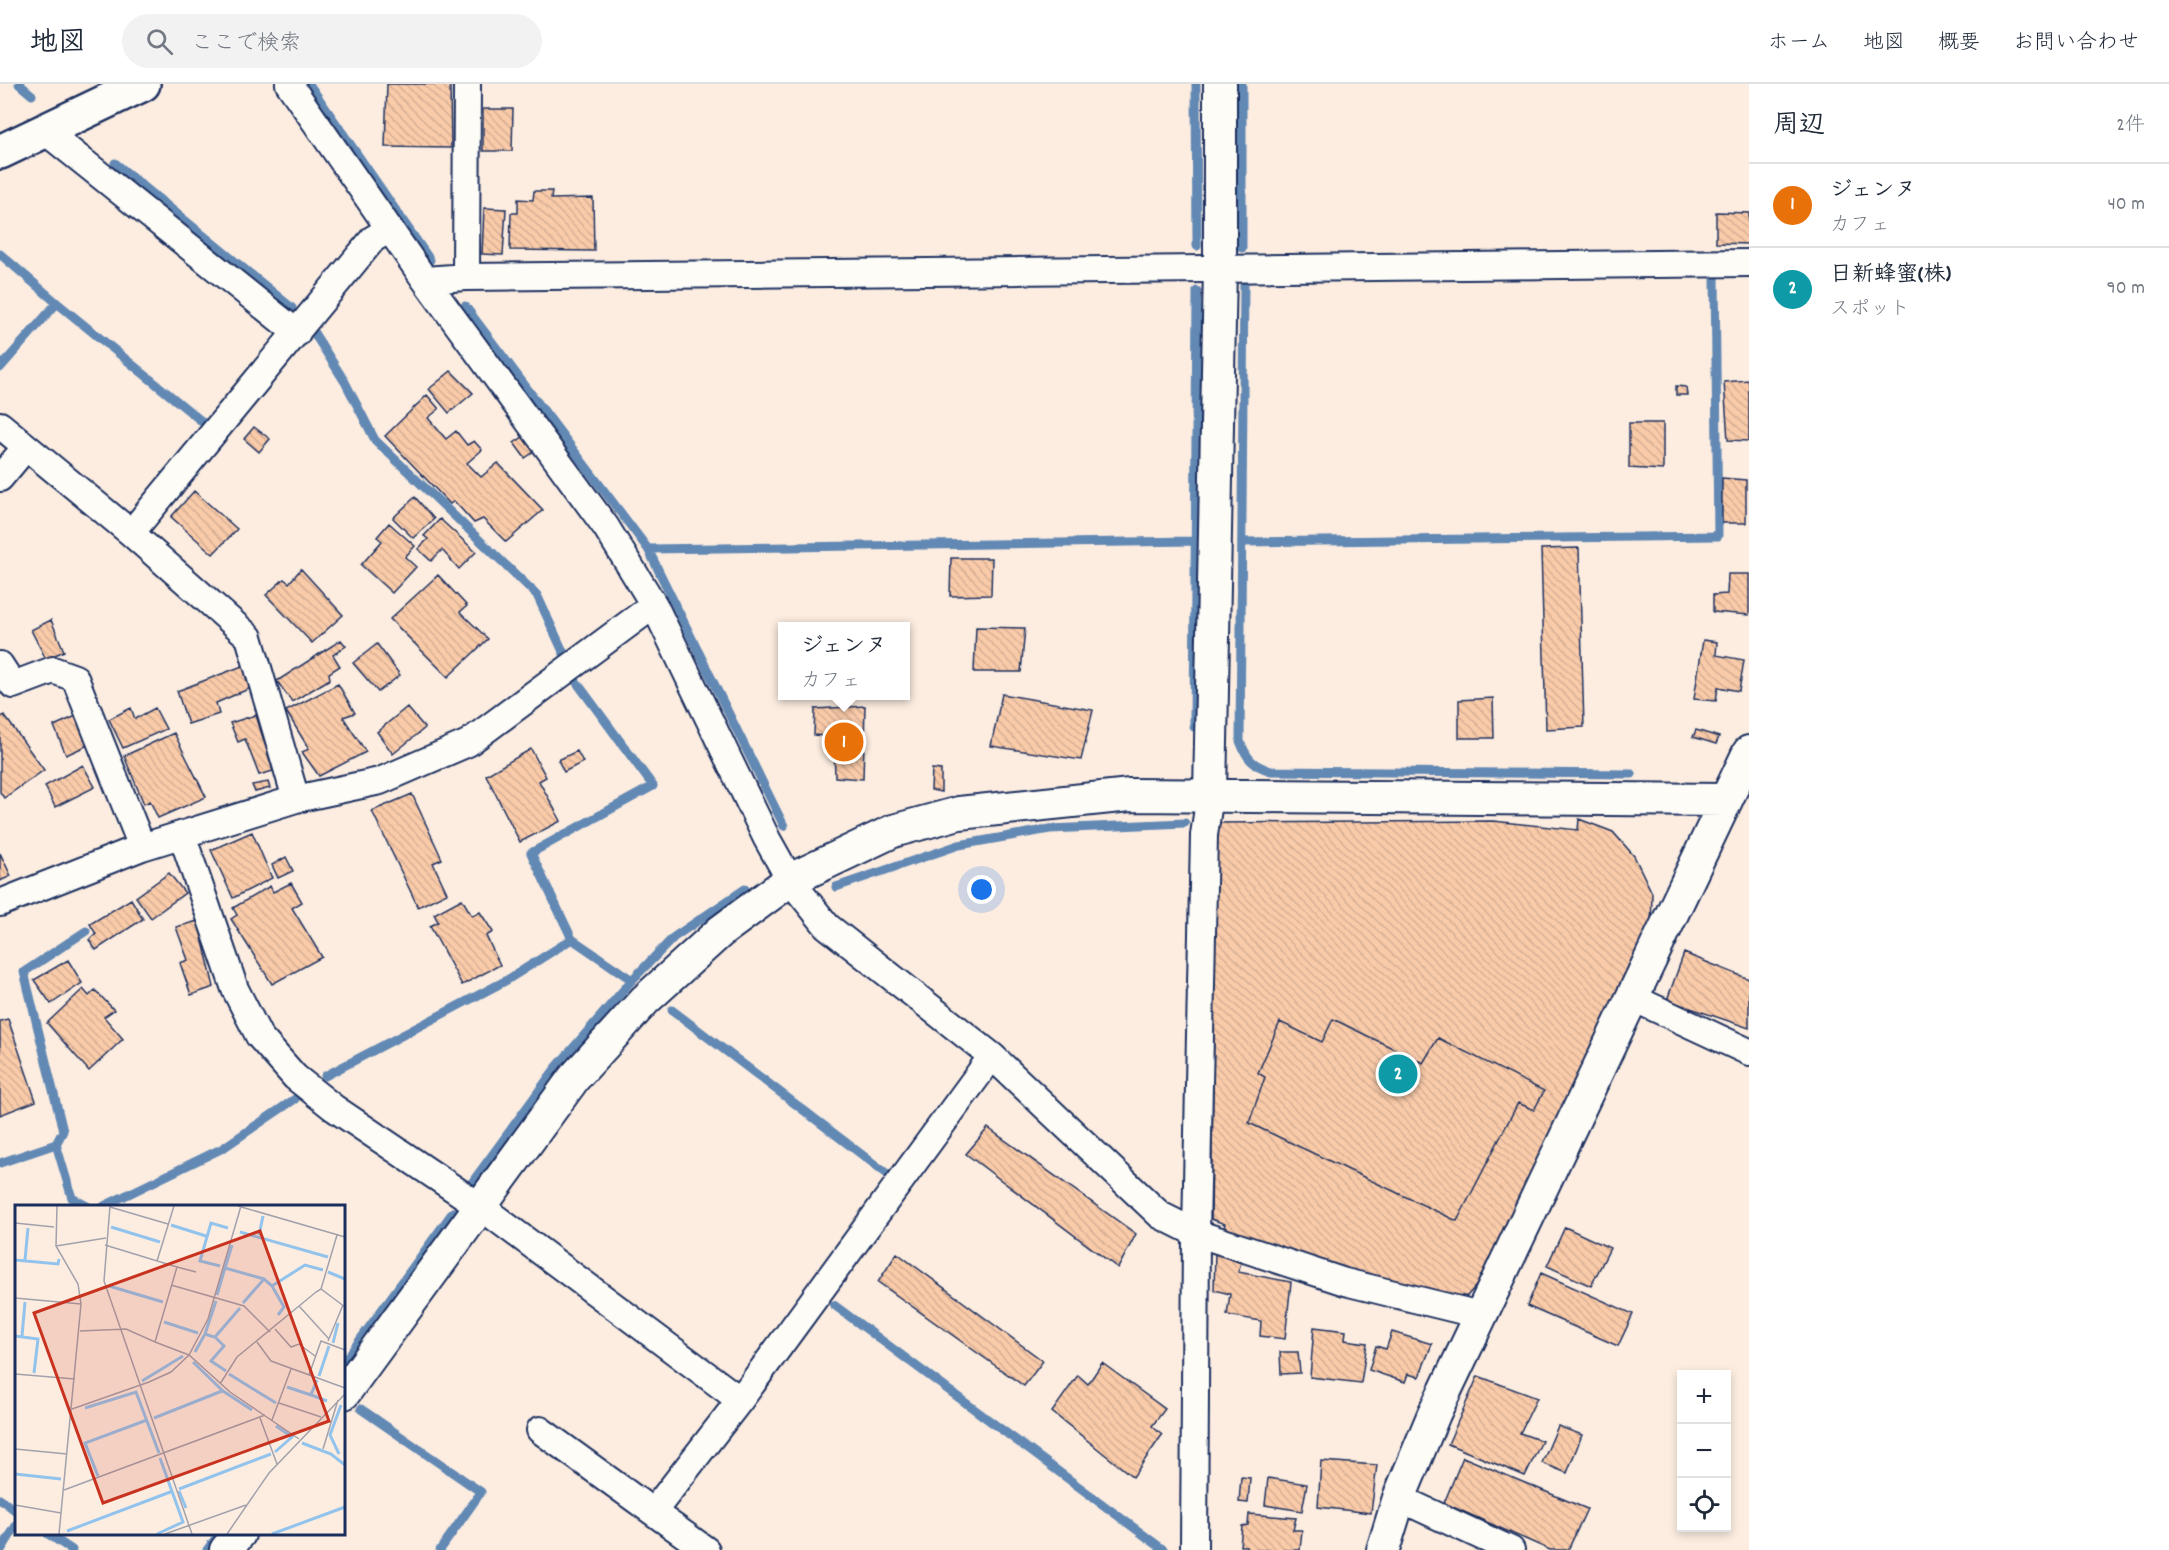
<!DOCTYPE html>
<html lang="ja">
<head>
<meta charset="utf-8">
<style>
	:root { --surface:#fff; --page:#f2f2f3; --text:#1f2937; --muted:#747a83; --line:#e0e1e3; --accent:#c8321e }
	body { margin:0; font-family:Dekko,"Klee One",sans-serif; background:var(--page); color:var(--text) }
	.controls { position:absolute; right:18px; bottom:18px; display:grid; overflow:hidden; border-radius:0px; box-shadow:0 3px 9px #0003 }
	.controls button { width:54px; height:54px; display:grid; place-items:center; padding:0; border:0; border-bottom:2px solid var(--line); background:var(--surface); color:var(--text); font:30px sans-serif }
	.you { position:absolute; left:982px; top:806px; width:21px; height:21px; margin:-15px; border:4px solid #fff; border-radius:50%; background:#1a73e8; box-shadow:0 0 0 9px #1a73e833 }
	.badge { display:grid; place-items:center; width:39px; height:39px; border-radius:50%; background:var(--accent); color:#fff; font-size:20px; font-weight:700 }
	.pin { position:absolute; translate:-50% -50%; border:3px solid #fff; box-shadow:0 2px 6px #0006 }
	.popup { position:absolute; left:778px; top:538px; width:132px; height:78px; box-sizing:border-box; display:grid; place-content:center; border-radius:0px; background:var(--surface); filter:drop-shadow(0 2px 4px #0005); font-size:20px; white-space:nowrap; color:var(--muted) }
	.popup b { font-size:22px; color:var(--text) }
	.popup::after { content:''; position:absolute; left:50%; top:100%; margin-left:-12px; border:12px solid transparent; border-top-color:var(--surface) }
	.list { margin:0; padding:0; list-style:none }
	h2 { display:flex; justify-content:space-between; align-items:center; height:78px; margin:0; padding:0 24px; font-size:26px }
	h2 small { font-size:20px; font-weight:400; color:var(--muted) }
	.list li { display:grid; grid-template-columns:39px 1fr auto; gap:18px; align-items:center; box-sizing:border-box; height:84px; padding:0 24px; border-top:2px solid var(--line) }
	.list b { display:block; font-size:22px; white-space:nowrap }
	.list p { margin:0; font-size:20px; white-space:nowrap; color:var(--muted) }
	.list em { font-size:20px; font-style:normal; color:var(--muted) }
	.icon { flex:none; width:33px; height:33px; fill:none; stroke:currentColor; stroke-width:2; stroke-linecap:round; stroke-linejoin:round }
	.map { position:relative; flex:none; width:1749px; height:1466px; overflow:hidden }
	header { display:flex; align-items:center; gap:36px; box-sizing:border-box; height:84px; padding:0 30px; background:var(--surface); border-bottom:2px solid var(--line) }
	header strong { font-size:28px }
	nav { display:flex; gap:33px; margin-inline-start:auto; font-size:21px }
	.search { width:420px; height:54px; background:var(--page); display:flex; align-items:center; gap:15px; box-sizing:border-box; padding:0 21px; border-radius:33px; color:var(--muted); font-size:22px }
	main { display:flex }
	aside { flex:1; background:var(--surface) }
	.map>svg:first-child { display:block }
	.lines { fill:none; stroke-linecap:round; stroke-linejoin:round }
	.stream { stroke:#6288b4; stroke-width:9 }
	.building { fill:url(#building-back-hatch); stroke:#1b2f5e; stroke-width:1.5 }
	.minor-casing { stroke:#1b2f5e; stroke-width:30 }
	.tertiary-casing { stroke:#1b2f5e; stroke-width:36 }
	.secondary-casing { stroke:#1b2f5e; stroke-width:38 }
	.minor { stroke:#fdfcf7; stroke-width:26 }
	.tertiary { stroke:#fdfcf7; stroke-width:32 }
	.secondary { stroke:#fdfcf7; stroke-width:33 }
	.inset-river { fill:none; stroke:#92c3ed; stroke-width:3 }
	.inset-road { fill:none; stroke:#a2a1ac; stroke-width:1.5 }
	.view { fill:#c8321e; fill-opacity:0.15; stroke:#c8321e; stroke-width:3 }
	.inset-edge { fill:none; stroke:#1b2f5e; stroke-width:3 }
</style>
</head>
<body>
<header>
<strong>地図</strong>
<div class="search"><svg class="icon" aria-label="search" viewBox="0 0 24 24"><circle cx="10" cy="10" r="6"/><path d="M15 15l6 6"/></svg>ここで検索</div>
<nav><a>ホーム</a><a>地図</a><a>概要</a><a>お問い合わせ</a></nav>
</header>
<main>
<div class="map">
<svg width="1749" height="1466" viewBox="0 0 1749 1466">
	<defs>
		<pattern id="building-back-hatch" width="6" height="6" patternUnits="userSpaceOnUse" patternTransform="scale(1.5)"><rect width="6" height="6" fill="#facba9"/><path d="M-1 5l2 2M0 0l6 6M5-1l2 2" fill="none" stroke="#d6af94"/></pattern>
	</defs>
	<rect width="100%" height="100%" fill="#fcede0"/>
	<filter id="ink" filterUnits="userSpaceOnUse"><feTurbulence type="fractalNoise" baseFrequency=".0167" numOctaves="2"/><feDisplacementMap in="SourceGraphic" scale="12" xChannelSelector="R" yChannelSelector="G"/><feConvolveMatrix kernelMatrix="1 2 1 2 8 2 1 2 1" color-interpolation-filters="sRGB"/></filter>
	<g filter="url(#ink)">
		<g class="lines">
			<!-- stream -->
			<path class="stream" d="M19,0L32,11
				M309,0L430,176
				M1196,0L1197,162
				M1242,0V164
				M115,79L292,224
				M0,170L57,219L0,284
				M1244,199L1240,657C1247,675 1252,681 1271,687L1632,690
				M57,219L205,340
				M465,222L648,465L784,742
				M314,249L345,298L375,356L537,511L566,574
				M1244,458L1718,452L1715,192
				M648,465L1195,457
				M1194,643L1197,207
				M836,803L959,761L1050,745L1185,739
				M572,855L632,896L674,853L745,805
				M672,926L886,1089
				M325,992L507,896L572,855L531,769L653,702L575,596
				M56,1060L63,1047L24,888L86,847
				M0,1079L56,1060L72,1114L87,1122
				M471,1100L555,985L632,896
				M104,1122L223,1064L295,1015
				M834,1221L1164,1466
				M344,1278L453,1128
				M361,1325L481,1408L440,1466
				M0,1415L16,1427
				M48,1450L72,1466
				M1,1466L16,1442
				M207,1466L219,1450"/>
		</g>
		<!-- building -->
		<path class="building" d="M387,0H450L451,64L385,63Z
			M483,25H513L512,67H483Z
			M534,107H552L551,115L593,114L594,167L510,166L511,129H518V115L533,116Z
			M484,124L506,125L503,171L482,170Z
			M1716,128L1749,129V160L1716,159Z
			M451,287L473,309L449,329L429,305Z
			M1749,296V357L1728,356L1724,298Z
			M1676,302L1686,303L1687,311H1676Z
			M427,311L439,325L428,334L446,355L456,347L467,361L474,357L482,366L467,379L481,393L498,379L543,426L506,458L483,435L474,439L454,417L450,420L385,352Z
			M1629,339H1663V386L1629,384Z
			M254,343L270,355L259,368L244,355Z
			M523,353L534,368L525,374L514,359Z
			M1722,394L1746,396V439H1722Z
			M194,407L237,445L213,470L171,433Z
			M415,413L434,435L413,454L393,434Z
			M440,435L476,468L459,485L442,466L431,477L418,465L428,455L424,452Z
			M389,439L415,462L405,473L416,483L392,509L361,481L382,457L377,453Z
			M1579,464L1584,643L1546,645L1541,465Z
			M951,474H992L991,511L950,512Z
			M301,485L343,531L312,559L266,511L284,495L289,499Z
			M1728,490H1749V531L1713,528V511L1727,510Z
			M438,491L467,522L460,528L488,555L448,593L390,535Z
			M51,536L64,567L46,575L31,546Z
			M976,543L1025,544L1021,588H974Z
			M341,556L346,562L333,571L340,582L329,589L330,595L292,618L277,597Z
			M1703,556L1717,558L1716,571L1744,576L1739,607L1718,603L1716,617L1694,615Z
			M377,560L400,591L378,608L353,579Z
			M245,581L253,603L216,619L219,630L188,640L177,607Z
			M338,600L355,629L343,633L366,668L319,692L302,668L309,665L286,627Z
			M1002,610L1093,626L1081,676L991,662Z
			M1493,614L1494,654H1459V616Z
			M865,622L863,695L835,693L834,664L826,665L824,652L814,651L815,625Z
			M407,623L425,644L393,670L377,648Z
			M131,624L135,635L155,624L166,645L123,664L109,635Z
			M4,631L44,686L4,714L0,708V634Z
			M256,631L273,687L259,691L245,655L238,658L230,639Z
			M76,632L88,661L66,671L54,642Z
			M1696,646L1719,653L1716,660L1693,653Z
			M174,649L206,713L158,734L150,717L144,720L124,672Z
			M531,665L546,693L539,697L561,737L520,758L486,691Z
			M577,667L583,678L564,688L558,676Z
			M83,681L95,703L55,723L45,702Z
			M932,685L941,686V708L931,706Z
			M268,698L270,704L255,708L252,701Z
			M412,710L442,775L433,779L447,809L418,823L372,727Z
			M1579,735L1613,748L1634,772L1652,809L1651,845L1490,1186L1467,1212L1446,1213L1223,1149L1225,1140L1211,1135L1217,739L1493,737L1578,746Z
			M252,748L272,794L233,814L211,766Z
			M0,769L11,792L0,797Z
			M286,773L293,787L278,794L272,781Z
			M169,789L185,809L151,834L136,813Z
			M291,799L302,818L292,824L322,873L272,900L231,835L237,831L233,824L270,802L273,808Z
			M131,815L143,835L96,866L89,856L96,850L90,840Z
			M462,815L472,832L480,828L493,848L486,852L500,881L462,901L430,842L438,838L434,830Z
			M198,837L214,903L191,911L180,879L188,876L176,843Z
			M1684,869L1749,895V944L1667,916Z
			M68,876L82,899L51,920L34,896Z
			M83,905L89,912L95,906L114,926L104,933L123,955L89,987L47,939Z
			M8,935L36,1017L0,1031V937Z
			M1333,935L1423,979L1438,954L1544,1007L1534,1026L1518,1019L1457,1137L1249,1039L1265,993L1258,989L1280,938L1322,958Z
			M988,1044L1136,1150L1118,1184L966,1070Z
			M1565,1143L1610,1164L1591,1202L1547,1182Z
			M1215,1168L1241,1179L1238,1188L1291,1198L1285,1255L1260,1252L1261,1237L1227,1231L1230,1210L1214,1206Z
			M897,1169L1043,1277L1024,1302L878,1198Z
			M1541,1189L1633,1230L1618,1262L1527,1222Z
			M1314,1243L1346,1247L1345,1256L1367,1259L1361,1299L1310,1293Z
			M1392,1248L1432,1260L1419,1293L1408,1290L1405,1298L1369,1286L1376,1262L1386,1265Z
			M1280,1268H1298L1300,1289L1281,1290Z
			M1102,1279L1165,1325L1152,1342L1162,1351L1133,1393L1052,1328L1078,1291L1088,1300Z
			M1478,1292L1537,1314L1520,1349L1542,1357L1525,1392L1448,1360Z
			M1558,1342L1582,1351L1567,1389L1542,1379Z
			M1463,1373L1587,1425L1568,1466H1550L1444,1419Z
			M1321,1377L1377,1381L1371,1429L1318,1423Z
			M1241,1393L1250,1394L1248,1419L1239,1418Z
			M1268,1394L1307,1400L1302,1427L1265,1421Z
			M1249,1430L1296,1434L1293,1446H1302L1300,1466H1246V1462H1240L1242,1442L1248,1441Z"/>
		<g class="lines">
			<defs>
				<path id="minor" d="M289,0L425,196L606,443L654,521L767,755L790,796L827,842L992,972
					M45,47L297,249
					M466,193L467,0
					M425,196L466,193L1749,179
					M0,341L131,449L249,553L296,715
					M0,394L26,363
					M131,449L373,155L390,145
					M0,581L13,601L53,586L75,594L142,763
					M182,751L235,905L259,952L295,993L334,1024L481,1123L740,1316
					M0,819L142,763L296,715L380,697L468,659L654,521
					M1633,914L1749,968
					M540,1346L653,1428
					M1399,1414L1511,1466
					M706,1466L653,1428L740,1316L992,972L1160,1131L1196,1149L1345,1198L1480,1231
					M1194,1466L1196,1149L1204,751L1210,711"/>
				<path id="tertiary" d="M1210,711L1220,183V0
					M344,1309L574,994L645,916L721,847L790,796L893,747L959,729L1130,711L1726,716
					M226,1466L239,1450
					M1383,1466L1399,1414L1434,1330L1749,668"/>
				<path id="secondary" d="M0,68L143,0"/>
			</defs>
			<!-- minor casing -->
			<use href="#minor" class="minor-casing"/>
			<!-- tertiary casing -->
			<use href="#tertiary" class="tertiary-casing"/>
			<!-- secondary casing -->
			<use href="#secondary" class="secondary-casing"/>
			<!-- minor -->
			<use href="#minor" class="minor"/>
			<!-- tertiary -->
			<use href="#tertiary" class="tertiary"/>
			<!-- secondary -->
			<use href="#secondary" class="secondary"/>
		</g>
	</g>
	<!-- overview -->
	<g transform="translate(15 1121)">
		<rect width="330" height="330" fill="#fcede0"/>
		<path class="inset-river" d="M156,20L191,31M96,22L145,37M225,27L313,52M244,30L248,11M217,40L210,63L249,74M0,55L43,59L44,54M10,55L13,23M205,61L185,56L196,18L213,23M313,67L330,74M94,81L148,97M257,81L269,102L263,110M202,90L210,63M228,98L249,74L257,81L290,60L308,65M149,117L183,128M190,129L201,96M0,131L23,134L19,168M7,131L10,97M318,138L323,118M180,147L190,129L199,132M178,157L208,186L237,205M211,166L196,156L209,141L200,132L225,103M214,169L261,198M304,171L314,141M302,175L296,190L312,196M127,176L168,151M272,182L296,190M70,203L121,187L144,248M139,213L207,186M287,238L316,249L330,260M260,247L277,232L261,221M324,249L315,230L326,200M0,269L46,274M83,271L70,238L132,215M164,284L256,249M164,286L171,303M52,326L158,286M142,329L168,317L145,253M257,329L330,302"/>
		<path class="inset-road" d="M42,1L41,41L63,79L66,99L44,329M95,1L89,76L177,329M223,1L330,32M95,2L153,19M0,18L39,22M41,41L91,33M142,56L159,1M162,62L181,67M156,80L229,101L255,127M306,84L322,30M0,93L66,99M284,101L314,134M260,124L276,142L284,139L300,151M65,126L111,124L140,137L162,62L90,40M313,136L328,100M140,137L174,150L215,187L284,234M242,137L256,156L330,183M0,169L60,174M294,170L306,136L330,145M205,179L222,152L301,87L306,84L330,102M264,198L306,212M57,204L134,177L156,167L174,150L193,114L226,1M245,213L262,259M257,215L276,164M0,244L52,249M308,244L323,195M49,285L250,210M0,300L46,308M150,329L231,300M212,329L254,268L330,189"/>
		<path class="view" d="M245,26L314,216L88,298L19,108Z"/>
		<rect width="330" height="330" class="inset-edge"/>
	</g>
</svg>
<div class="controls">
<button>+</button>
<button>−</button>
<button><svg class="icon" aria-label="locate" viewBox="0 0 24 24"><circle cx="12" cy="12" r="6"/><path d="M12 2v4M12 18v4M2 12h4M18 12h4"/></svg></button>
</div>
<div class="you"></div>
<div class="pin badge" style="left:844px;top:658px;background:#e8710a">1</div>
<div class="popup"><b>ジェンヌ</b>カフェ</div>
<div class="pin badge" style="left:1398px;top:990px;background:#0f9aa8">2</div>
</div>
<aside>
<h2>周辺<small>2件</small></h2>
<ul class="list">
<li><span class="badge" style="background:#e8710a">1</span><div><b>ジェンヌ</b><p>カフェ</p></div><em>40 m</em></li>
<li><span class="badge" style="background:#0f9aa8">2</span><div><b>日新蜂蜜(株)</b><p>スポット</p></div><em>90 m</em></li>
</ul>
</aside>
</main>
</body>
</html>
